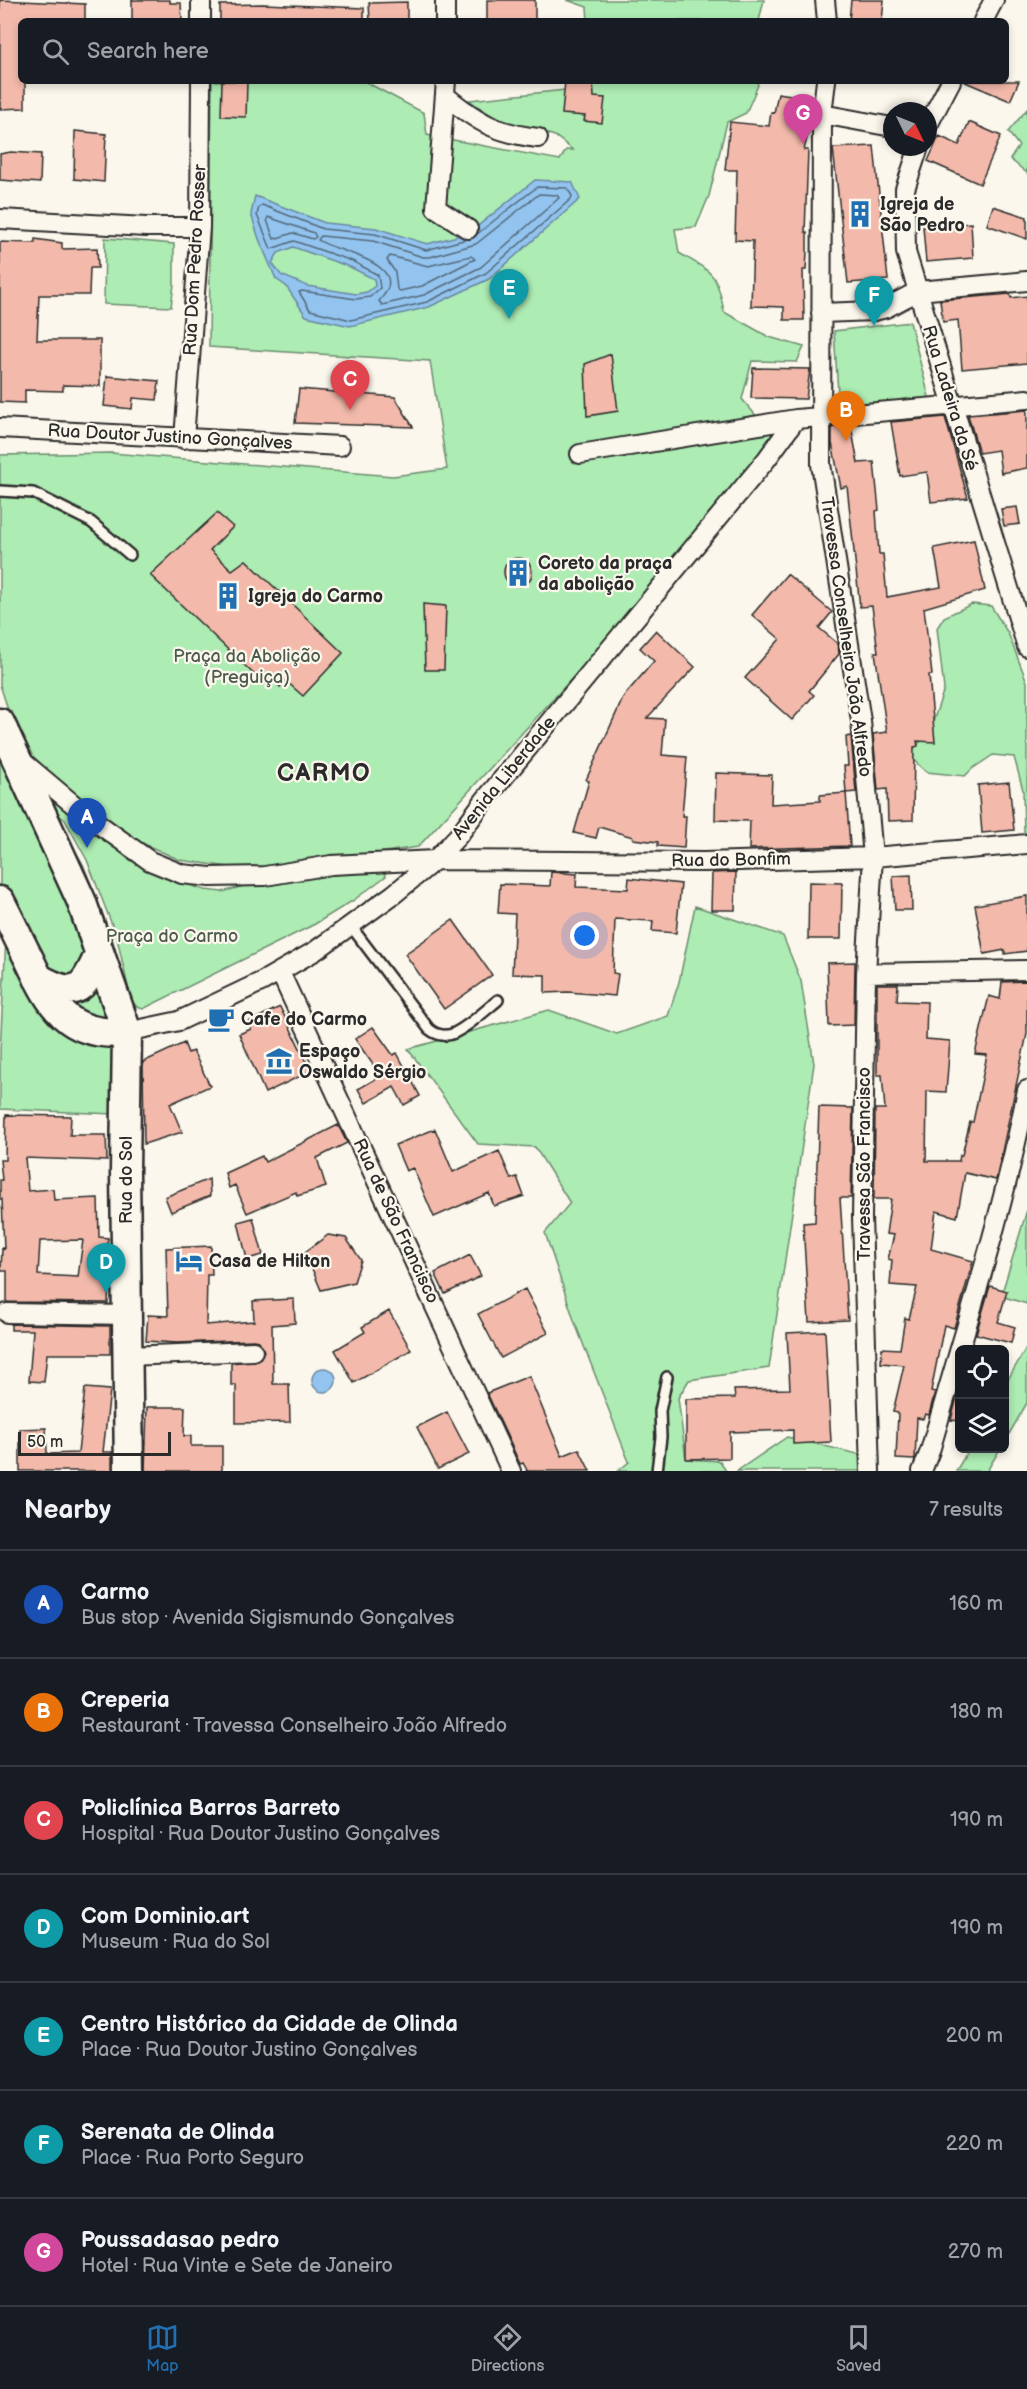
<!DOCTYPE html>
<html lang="en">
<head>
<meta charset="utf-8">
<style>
	:root { --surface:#171b24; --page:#20242c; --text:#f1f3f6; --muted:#9ea1a6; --line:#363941; --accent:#1f6fb2 }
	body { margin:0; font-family:"Balsamiq Sans",sans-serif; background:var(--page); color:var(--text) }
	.controls { position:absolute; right:18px; bottom:18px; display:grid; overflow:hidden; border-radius:9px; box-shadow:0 3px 9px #0003 }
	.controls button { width:54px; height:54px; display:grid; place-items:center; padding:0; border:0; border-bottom:2px solid var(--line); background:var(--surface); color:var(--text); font:30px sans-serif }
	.compass { position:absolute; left:883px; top:102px; width:54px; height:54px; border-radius:50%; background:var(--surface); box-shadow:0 3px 9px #0003; rotate:133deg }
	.scale { position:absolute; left:18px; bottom:15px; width:153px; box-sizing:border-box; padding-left:6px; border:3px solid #2b2b2b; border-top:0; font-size:16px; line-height:21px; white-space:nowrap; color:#2b2b2b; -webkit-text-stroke:4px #fbf7ec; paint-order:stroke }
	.you { position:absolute; left:585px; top:936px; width:21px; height:21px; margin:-15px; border:4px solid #fff; border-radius:50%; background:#1a73e8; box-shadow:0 0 0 9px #1a73e833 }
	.badge { display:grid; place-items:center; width:39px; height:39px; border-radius:50%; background:var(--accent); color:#fff; font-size:20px; font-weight:700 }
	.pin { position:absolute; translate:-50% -50px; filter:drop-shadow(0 2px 3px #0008) }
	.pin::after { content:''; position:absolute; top:32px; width:21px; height:18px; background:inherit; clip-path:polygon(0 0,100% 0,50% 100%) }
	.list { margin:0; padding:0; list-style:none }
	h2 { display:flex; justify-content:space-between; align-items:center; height:78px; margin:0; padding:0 24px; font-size:26px }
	h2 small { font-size:20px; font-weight:400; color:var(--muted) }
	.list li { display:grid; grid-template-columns:39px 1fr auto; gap:18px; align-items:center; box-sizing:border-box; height:108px; padding:0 24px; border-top:2px solid var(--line) }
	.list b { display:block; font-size:22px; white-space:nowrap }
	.list p { margin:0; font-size:20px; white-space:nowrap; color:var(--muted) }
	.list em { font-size:20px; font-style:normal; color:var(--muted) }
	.icon { flex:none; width:33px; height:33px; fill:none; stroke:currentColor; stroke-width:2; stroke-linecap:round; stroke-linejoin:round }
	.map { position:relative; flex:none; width:1027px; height:1471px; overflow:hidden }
	.search { position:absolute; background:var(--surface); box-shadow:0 3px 9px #0003; left:18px; right:18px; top:18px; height:66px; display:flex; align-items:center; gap:15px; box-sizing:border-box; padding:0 21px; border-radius:9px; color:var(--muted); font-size:22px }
	.sheet { height:834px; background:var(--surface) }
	nav { display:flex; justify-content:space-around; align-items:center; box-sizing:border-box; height:84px; border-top:2px solid var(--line); background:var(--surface); font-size:16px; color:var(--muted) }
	nav a { display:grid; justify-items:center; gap:3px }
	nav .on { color:var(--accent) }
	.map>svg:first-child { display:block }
	.green { fill:#adecb3; stroke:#6c8c6f; stroke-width:1.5 }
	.water { fill:#92c4ef; stroke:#6987a1; stroke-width:1.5; fill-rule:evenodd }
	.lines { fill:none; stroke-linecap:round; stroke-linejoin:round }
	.shore { stroke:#546879; stroke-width:1.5 }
	.building { fill:#f3baab; stroke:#2b2b2b; stroke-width:1.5; fill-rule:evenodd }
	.lane-casing { stroke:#2b2b2b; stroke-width:14 }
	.street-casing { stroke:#2b2b2b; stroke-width:22 }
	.primary-casing { stroke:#2b2b2b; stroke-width:33 }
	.lane { stroke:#fbf7ec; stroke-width:9 }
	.street { stroke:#fbf7ec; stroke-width:18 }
	.primary { stroke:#fbf7ec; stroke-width:28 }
	.labels { text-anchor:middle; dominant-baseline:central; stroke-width:4.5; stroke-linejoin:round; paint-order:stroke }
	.poi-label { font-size:18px; font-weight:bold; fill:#2b2b2b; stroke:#fbf7ec; text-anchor:start }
	.street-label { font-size:18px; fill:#2b2b2b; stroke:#fbf7ec }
	.park-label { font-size:18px; fill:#4c5b4d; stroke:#fbf7ec }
	.district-label { font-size:24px; font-weight:bold; letter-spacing:1.5px; fill:#2b2b2b; stroke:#fbf7ec }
</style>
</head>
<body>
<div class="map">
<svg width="1027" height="1471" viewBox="0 0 1027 1471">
	<rect width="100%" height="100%" fill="#fbf7ec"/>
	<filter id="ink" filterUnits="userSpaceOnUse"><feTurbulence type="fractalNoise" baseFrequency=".0167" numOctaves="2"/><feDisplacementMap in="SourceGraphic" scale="12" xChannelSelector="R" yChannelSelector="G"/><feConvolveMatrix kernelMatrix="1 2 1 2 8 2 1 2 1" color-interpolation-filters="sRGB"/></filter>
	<g filter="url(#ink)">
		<!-- green -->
		<path class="green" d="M567,0H764L759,21H588L587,7Z
			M212,81H364L424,113L427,135L560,160L566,150H573L555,136L500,121L469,100L593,87V81H757L758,85L746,113L727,122L709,196L696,227L675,229L679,253C713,273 717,272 724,312L769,337L804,347L797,362L752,361L742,399L774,437L587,662L418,847L257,871L180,860L106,827L19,743L0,685V455L111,453L393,476L447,469L430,361L209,347Z
			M1027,109V173L1010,159L1019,146L1008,132Z
			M105,238L174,244V284L171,307L104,304Z
			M910,322L930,401L839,409L834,331Z
			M972,604L991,606L1008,633L1027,682V833H1024L1023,790L1014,757L993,755L972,769L965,776L926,772L908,755L930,731L944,689L937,628L944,617Z
			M0,748L127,858L166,878L205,890L222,892L267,880L384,869L386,876L354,900L315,924L143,1009L137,1007L131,1000L117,938L87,860L65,820L50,808L83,864L113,941L123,977L114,1114L0,1109V1050L7,921L0,896Z
			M695,906L783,936L801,981L814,1064L769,1368L689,1380L678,1398L686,1459L720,1461L726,1471H618L629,1462L575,1323L545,1233L570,1203L535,1147L478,1144L408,1049L549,1010L617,1034L668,1016L679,982Z
			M1027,1210V1304L1001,1296Z
			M1027,1346V1403L1005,1441V1385Z
			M787,1437L866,1456V1471H737Z
			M969,1449V1448L1000,1449L987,1471H956Z"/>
		<!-- water -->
		<path class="water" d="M535,180L572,182L580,199L489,279L429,307L350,326L306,316L286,286L276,279L259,239L251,214L255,196L325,223L376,228L427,244L469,233ZM293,247L350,267L374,279L375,286L367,292L356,294L307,286L281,275L272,263L278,253Z
			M312 1380a12 12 0 1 1 24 0a12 12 0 1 1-24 0Z"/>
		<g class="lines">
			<!-- shore -->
			<path class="shore" d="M539,194L557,195L559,198L481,267L424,295L382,305L379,301C416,263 337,253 318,240L321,236L373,241L423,257H430L476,244Z
				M268,217L314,233L316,237L313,239L293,233L274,239L267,220Z
				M467,239L426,250L375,234L323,229L262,205L259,207L257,215L271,249L294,241L352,261L378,275L380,288L370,297L356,299L302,291L299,292L310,310L351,320L427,302L486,273L571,199L572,196L567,188L537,187L477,234
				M390,256L428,266L471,256L475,259L422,286L400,291L397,289L395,272L387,260Z"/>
		</g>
		<!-- building -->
		<path class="building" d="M0,0L85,4V21H21V81H25V108L0,109Z
			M132,0H170V3H181L182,21H132Z
			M487,0H535V21H487Z
			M851,0H884L882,21H849Z
			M407,2V21H370L369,3Z
			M263,4L364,8V21H220V5Z
			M222,81H247L246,117L221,116Z
			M565,81H593L594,97L605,98L602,123L584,121L585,116L562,114Z
			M963,81H1019L1010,101Z
			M778,93L810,98L809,130L804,150H808L805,232H807V251L806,270H803L804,320H784V307L751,306L753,241L735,240L737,170H725L730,122L769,126L771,112L774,113Z
			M969,122L1001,136L980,184L928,161L939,136L959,145Z
			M75,131L106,134L104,182L74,179Z
			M874,146L888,280L848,283L833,148Z
			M11,152L41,154L40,183L0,180V154Z
			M993,206L1027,217V239L987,225Z
			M971,223L973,258L926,262L923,227Z
			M35,239L62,243V249L97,248L98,268H90L89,295H39L37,340H100V386L63,385V391L25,390V403L0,402V242L35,243Z
			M1010,294L1011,298L1027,296V363L962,369L958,320L943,322L940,300Z
			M611,354L618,411L587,416L585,364Z
			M753,368L810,369L806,399L751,398Z
			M107,376L159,381L157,400L133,398L132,409L104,406Z
			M299,389L395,397L413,427L295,423Z
			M1027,410V468L1001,473L998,450L979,453L968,415Z
			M945,417L968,498L931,502L927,472L900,476L891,422Z
			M851,426L858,463L874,462L879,510L876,511L879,554H883L887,597L941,587L934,548L974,540L985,590L924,608L932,675H929L935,742L917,741L918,746L914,747L913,820L888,821L887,789L878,790L873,734L887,732L875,652H878L872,606L860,607L847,486L841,488L832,443V427Z
			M1017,507L1020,524L1004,526L1001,509Z
			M217,513L233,527L210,550L232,570L246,560L343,653L303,696L286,681L280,687L270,678L264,684L150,575Z
			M504 572a14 14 0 1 1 28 0a14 14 0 1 1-28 0Z
			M787,574L832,612L819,628L838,644L839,654L809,691L814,695L792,720L745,678L780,639L752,615Z
			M423,604L446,606L444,670H425Z
			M656,630L695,667L647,718L665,719L662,755L687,757L682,816H686L684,848L658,846V842L633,839V837L599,827L596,838L574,833L589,781L586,780L624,696L654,661L640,648Z
			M851,736L856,792L846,793L844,766H848L846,737Z
			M716,773L772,775L771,804L820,801V795L846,793L850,846L749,849L750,821L715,820Z
			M1009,782L1014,830L982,833L978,785Z
			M551,872L577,874L576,887L628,889L629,878L681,884L676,933L652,931L653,921L615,919L613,973L618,974L615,996L568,992L545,993V975L512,974L515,914L498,913L500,884L550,886Z
			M736,872L735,910H711L712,873Z
			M911,875L912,910H895L893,876Z
			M809,882L842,883L841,939H808Z
			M1027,896V951L1005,954V950L984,954L975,905Z
			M453,920L492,975L444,1009L405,954Z
			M855,962L854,1025L829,1026L827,963Z
			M1027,981V1034L996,1180L965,1173L957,1217L936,1211L931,1249L973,1261L954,1328L944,1325L931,1391L935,1392L929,1415L925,1414L923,1419L917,1418L915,1458L914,1460L896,1459L898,1413L893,1412L904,1365L881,1363L882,1348L900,1349L905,1318L909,1319L917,1287L890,1285L892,1260L888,1259L894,1235L886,1234L891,1199H874L875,1109H885L882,1075H877V984H898L897,1001L927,1002L926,1039L950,1041L946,1092L927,1091L926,1161H959L960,1155H962L970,1122H973L987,1055L975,1054L989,996L1000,999L1002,982Z
			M280,1007L311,1071L265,1093L239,1034L251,1029L248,1022Z
			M373,1027L393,1055L397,1053L420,1096L404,1105L394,1087L366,1103L358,1089L381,1076L355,1039Z
			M184,1043L188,1053L193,1051L210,1086L170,1104L182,1132L144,1144L143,1062Z
			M819,1107L853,1108L851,1198H840L848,1320L809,1322L803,1223L815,1222Z
			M6,1115L71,1116L70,1135H106L107,1161L25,1158L28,1191L53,1189L54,1200L98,1198L99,1237L108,1238L105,1260H109L107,1277H109L108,1303L7,1302V1271H1L2,1248L4,1249L2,1199H0V1180H2L0,1160H5ZM83,1240L78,1277L38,1275L40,1241Z
			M338,1125L347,1143L317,1158L326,1187L297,1196L296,1192L247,1213L235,1185L229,1188L225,1173L262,1156L265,1162Z
			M435,1129L453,1172L499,1151L511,1179L517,1177L524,1196L494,1206L489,1193L434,1217L413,1168L406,1171L395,1145Z
			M209,1179L210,1196L171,1212L165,1197Z
			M253,1218L263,1255L247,1259L238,1222Z
			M328,1235L346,1238L361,1260L354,1282L321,1290L305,1252Z
			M211,1246L212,1275H207L206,1325L254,1321L253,1301L294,1299L295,1323L272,1325L273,1384H289L290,1422L236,1423V1385H231V1363L259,1360L264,1351L259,1341L253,1340L177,1343L146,1341L148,1315L168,1316L166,1248Z
			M470,1255L481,1276L445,1294L435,1273Z
			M990,1286L1007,1291L998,1322L1015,1327L1011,1343L976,1334Z
			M525,1289L548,1333L501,1358L478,1314Z
			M389,1311L411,1350L354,1383L335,1350L365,1332L362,1327Z
			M11,1324L110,1326V1354H47L44,1382L29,1381L33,1330H11Z
			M825,1331L831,1442L793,1444V1430L730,1432V1458L686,1459V1399L735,1398L734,1390L790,1389L787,1333Z
			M529,1376L562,1456L579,1449L590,1471H526L527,1470L523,1463L520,1464L487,1393Z
			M85,1388L110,1390L103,1452H112V1471H20V1429L46,1428L47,1454L78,1453Z
			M957,1397L960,1398V1421L951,1420Z
			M147,1407H185L184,1436H191V1446H222V1471H145Z
			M447,1412L469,1454L438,1469L417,1427Z"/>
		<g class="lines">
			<defs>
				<path id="lane" d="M0,491L33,493L91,522L130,555
					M350,925L429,1029C434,1033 440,1036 447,1035C459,1035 487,1009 498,1000
					M657,1471L661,1437L660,1411L667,1377"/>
				<path id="street" d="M445,0V21
					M825,0L827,21
					M201,21V0
					M983,21L994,0
					M446,81L436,208L468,229
					M826,81L822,114L821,464L861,721L873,857L866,973L862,1217L870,1471
					M447,97C479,123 497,133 538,138
					M822,114L892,127
					M928,125L951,81
					M919,147L905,189L906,252L1027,647
					M0,219L146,227H200
					M821,313L874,311L886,308L918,291L1027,281
					M0,428L340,446
					M184,439L200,227L201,81
					M580,454L796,419L1027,399
					M23,762L86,815L150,861L182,874L210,877L265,876L331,865L435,860L704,862L873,857L1027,844
					M280,972L511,1471
					M866,973L1027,970
					M127,1032L179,1021L263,981L315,951L394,894L435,860L458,836L484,801L766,460L796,419
					M7,1313L128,1315
					M127,1356L253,1351
					M922,1471L930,1451C964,1331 1004,1212 1027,1090"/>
				<path id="primary" d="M0,723L81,900L127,1032L125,1172L129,1471
					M0,901C10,920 19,940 29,959C51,1006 68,1038 127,1032
					M38,978C75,998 82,993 99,955"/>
			</defs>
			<!-- lane casing -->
			<use href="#lane" class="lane-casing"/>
			<!-- street casing -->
			<use href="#street" class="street-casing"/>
			<!-- primary casing -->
			<use href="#primary" class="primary-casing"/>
			<!-- lane -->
			<use href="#lane" class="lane"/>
			<!-- street -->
			<use href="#street" class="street"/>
			<!-- primary -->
			<use href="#primary" class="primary"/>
		</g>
	</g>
	<!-- icons -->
	<defs>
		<symbol id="building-bare" viewBox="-9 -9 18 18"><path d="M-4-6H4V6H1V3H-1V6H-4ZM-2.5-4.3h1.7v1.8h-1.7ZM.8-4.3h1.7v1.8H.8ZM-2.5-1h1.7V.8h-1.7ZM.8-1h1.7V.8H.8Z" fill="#1f6fb2" stroke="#fbf7ec" stroke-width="2.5" paint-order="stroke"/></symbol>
		<symbol id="cafe-bare" viewBox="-9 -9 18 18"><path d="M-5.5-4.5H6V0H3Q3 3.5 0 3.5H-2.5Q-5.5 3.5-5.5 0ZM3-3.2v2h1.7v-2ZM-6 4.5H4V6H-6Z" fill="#1f6fb2" stroke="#fbf7ec" stroke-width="2.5" paint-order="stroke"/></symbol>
		<symbol id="museum-bare" viewBox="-9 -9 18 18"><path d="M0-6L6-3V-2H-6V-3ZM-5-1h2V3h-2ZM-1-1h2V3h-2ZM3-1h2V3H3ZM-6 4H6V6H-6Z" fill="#1f6fb2" stroke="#fbf7ec" stroke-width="2.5" paint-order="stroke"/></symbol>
		<symbol id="hotel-bare" viewBox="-9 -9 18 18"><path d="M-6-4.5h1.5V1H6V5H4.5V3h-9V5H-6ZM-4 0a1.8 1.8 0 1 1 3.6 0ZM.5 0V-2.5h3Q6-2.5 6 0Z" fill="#1f6fb2" stroke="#fbf7ec" stroke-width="2.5" paint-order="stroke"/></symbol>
	</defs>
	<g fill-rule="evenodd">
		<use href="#building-bare" x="841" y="195" width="38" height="38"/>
		<use href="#building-bare" x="499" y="554" width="38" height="38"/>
		<use href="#building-bare" x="209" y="577" width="38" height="38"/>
		<use href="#cafe-bare" x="202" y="1000" width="38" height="38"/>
		<use href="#museum-bare" x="260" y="1042" width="38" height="38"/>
		<use href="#hotel-bare" x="170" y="1242" width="38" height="38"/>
	</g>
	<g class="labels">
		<!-- poi labels -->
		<g class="poi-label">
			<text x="880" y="204">Igreja de<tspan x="880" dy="21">São Pedro</tspan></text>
			<text x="538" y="563">Coreto da praça<tspan x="538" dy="21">da abolição</tspan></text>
			<text x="248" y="596">Igreja do Carmo</text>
			<text x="241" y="1019">Cafe do Carmo</text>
			<text x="299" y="1051">Espaço<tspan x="299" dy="21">Oswaldo Sérgio</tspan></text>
			<text x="209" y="1261">Casa de Hilton</text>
		</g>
		<!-- street labels -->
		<g class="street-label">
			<text transform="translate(195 260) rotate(-87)">Rua Dom Pedro Rosser</text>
			<text transform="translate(950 398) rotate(73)">Rua Ladeira da Sé</text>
			<text transform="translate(170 437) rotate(3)">Rua Doutor Justino Gonçalves</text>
			<text transform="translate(846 637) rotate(82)">Travessa Conselheiro João Alfredo</text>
			<text transform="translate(504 778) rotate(-51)">Avenida Liberdade</text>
			<text transform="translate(731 860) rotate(-1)">Rua do Bonfim</text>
			<text transform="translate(864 1164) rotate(-90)">Travessa São Francisco</text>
			<text transform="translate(126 1180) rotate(-90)">Rua do Sol</text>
			<text transform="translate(396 1221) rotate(65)">Rua de São Francisco</text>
		</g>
		<!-- park labels -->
		<g class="park-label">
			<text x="247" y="656">Praça da Abolição<tspan x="247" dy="21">(Preguiça)</tspan></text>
			<text x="172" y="936">Praça do Carmo</text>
		</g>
		<!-- district labels -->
		<g class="district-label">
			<text x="324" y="773">CARMO</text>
		</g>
	</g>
</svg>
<div class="controls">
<button><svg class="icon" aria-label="locate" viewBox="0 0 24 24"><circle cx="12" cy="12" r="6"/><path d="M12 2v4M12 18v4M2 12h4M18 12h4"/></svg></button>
<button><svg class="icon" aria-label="layers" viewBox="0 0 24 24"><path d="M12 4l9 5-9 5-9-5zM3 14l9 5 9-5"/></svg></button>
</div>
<svg class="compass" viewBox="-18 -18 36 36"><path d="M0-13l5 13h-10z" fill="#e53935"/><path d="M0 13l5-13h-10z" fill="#9ea1a6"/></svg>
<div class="scale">50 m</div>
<div class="you"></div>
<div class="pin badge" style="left:87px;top:848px;background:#1a4fb4">A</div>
<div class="pin badge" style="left:846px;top:441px;background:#e8710a">B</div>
<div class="pin badge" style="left:350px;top:410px;background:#e0444e">C</div>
<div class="pin badge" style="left:106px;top:1293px;background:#0f9aa8">D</div>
<div class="pin badge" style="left:509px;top:319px;background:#0f9aa8">E</div>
<div class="pin badge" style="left:874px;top:326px;background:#0f9aa8">F</div>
<div class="pin badge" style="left:803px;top:144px;background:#d1479c">G</div>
<div class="search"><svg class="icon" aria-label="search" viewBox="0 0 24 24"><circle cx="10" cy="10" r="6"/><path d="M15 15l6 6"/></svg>Search here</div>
</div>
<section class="sheet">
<h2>Nearby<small>7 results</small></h2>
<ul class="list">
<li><span class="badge" style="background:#1a4fb4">A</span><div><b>Carmo</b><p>Bus stop · Avenida Sigismundo Gonçalves</p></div><em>160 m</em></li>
<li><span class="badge" style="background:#e8710a">B</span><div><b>Creperia</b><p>Restaurant · Travessa Conselheiro João Alfredo</p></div><em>180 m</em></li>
<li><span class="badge" style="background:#e0444e">C</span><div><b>Policlínica Barros Barreto</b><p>Hospital · Rua Doutor Justino Gonçalves</p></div><em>190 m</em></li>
<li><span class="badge" style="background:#0f9aa8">D</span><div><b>Com Dominio.art</b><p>Museum · Rua do Sol</p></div><em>190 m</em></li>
<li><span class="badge" style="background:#0f9aa8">E</span><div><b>Centro Histórico da Cidade de Olinda</b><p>Place · Rua Doutor Justino Gonçalves</p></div><em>200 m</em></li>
<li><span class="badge" style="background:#0f9aa8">F</span><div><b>Serenata de Olinda</b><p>Place · Rua Porto Seguro</p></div><em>220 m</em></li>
<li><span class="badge" style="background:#d1479c">G</span><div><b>Poussadasao pedro</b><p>Hotel · Rua Vinte e Sete de Janeiro</p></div><em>270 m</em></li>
</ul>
</section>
<nav>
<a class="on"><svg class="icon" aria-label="map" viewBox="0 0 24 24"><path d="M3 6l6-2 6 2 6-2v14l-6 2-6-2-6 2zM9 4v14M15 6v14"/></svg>Map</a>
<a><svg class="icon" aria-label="directions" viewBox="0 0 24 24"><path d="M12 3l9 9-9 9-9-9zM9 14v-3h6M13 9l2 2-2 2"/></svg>Directions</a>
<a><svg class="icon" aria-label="saved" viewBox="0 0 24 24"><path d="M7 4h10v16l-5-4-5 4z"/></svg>Saved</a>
</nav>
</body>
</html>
